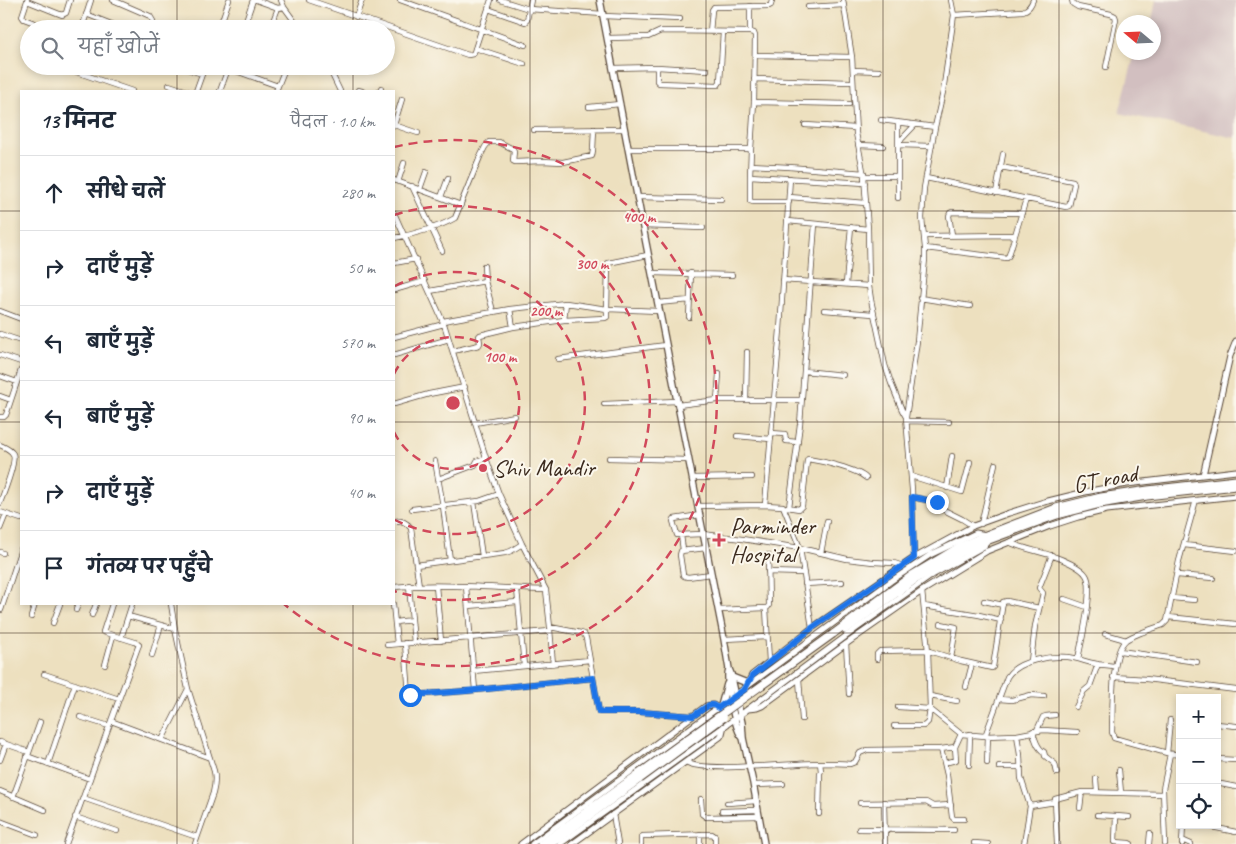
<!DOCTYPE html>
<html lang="hi">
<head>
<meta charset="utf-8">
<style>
	:root { --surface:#fff; --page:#f2f2f3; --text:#1f2937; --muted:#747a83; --line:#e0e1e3 }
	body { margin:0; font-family:Caveat,"Playpen Sans Deva",sans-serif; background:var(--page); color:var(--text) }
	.controls { position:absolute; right:15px; bottom:15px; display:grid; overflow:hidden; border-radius:0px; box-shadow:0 2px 8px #0003 }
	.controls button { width:45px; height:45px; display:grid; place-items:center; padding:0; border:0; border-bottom:1px solid var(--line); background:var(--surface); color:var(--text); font:25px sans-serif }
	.compass { position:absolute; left:1116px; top:15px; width:45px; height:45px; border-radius:50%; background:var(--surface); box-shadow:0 2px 8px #0003; rotate:289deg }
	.stop { position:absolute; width:15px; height:15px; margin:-11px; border:4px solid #1a73e8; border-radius:50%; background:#fff }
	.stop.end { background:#1a73e8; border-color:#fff; box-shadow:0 1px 5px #0008 }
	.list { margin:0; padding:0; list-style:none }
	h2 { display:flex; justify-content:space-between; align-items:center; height:65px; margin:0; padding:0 20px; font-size:21px }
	h2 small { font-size:16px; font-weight:400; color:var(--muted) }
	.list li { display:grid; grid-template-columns:32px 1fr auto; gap:15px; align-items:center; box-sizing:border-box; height:75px; padding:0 20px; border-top:1px solid var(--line) }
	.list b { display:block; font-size:19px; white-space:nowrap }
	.list em { font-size:16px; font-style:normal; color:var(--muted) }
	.icon { flex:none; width:28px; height:28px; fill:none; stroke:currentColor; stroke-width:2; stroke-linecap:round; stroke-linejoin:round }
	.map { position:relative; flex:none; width:1236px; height:844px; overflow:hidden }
	.search { position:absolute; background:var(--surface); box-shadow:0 2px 8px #0003; left:20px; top:20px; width:375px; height:55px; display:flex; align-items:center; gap:12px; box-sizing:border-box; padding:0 18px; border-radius:28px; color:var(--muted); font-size:19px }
	.panel { position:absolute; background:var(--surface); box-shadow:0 2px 8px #0003; left:20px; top:90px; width:375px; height:515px; border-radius:0px }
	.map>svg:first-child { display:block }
	.industrial { fill:#d2bfc0 }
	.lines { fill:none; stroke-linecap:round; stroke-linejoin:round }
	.minor-casing { stroke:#564536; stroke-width:6 }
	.tertiary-casing { stroke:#564536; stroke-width:7 }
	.secondary-casing { stroke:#564536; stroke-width:8 }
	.trunk-casing { stroke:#564536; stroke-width:9 }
	.minor { stroke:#fff; stroke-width:4.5 }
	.tertiary { stroke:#fff; stroke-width:5 }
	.secondary { stroke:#fff; stroke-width:5.5 }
	.trunk { stroke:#fff; stroke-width:7 }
	.trunk-bridge-casing { stroke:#564536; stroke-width:9; stroke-linecap:butt }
	.trunk-bridge { stroke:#fff; stroke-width:7 }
	.route { stroke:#1a73e8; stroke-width:6 }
	.grid { fill:none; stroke:#3b2a1e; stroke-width:1; stroke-opacity:0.55 }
	.ring { fill:none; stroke:#d1495b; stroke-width:2.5; stroke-dasharray:9 6 }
	.poi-dot { fill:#d1495b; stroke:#fbf7ec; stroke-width:2 }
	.labels { text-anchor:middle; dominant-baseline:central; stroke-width:4; stroke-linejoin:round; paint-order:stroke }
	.poi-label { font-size:24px; fill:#3b2a1e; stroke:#fbf7ec; text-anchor:start }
	.street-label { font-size:24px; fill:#3b2a1e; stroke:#fbf7ec }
	.centre { fill:#d1495b; stroke:#fbf7ec; stroke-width:2.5 }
	.ring-label { font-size:15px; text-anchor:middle; font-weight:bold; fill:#d1495b; stroke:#fbf7ec; stroke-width:4; stroke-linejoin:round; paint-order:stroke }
</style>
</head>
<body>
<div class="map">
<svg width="1236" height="844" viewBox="0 0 1236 844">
	<rect width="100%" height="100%" fill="#fbf7ec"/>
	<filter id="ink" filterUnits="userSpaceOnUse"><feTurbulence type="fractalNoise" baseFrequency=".02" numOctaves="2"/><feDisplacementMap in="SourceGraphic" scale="10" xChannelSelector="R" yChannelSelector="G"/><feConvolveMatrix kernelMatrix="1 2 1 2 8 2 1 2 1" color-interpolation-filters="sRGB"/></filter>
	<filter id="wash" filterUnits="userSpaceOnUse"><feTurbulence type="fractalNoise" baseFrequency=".0096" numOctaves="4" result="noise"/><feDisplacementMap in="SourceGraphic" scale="20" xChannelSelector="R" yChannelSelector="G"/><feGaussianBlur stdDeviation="1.12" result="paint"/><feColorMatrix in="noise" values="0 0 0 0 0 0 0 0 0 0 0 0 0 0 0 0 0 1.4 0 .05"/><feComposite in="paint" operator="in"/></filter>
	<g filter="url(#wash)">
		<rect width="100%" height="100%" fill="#ede0bf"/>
		<!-- industrial -->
		<path class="industrial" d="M1156,0H1236V138L1119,113L1135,53L1154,52V22H1143L1144,19L1152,20Z"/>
	</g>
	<g filter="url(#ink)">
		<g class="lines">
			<defs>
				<path id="minor" d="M27,0V1L62,15L66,13L70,0
					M113,0L150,16L153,21L152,29
					M256,0L278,8L284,7
					M281,0L284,7L300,29
					M309,0L468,55L473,54L474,52L491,0
					M400,0L525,45
					M500,0L529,9L603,14
					M843,0L852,57L856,133L864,176L868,229L869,286L871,300L885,365L891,383L902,410L906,417L912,490L914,558
					M1072,0L1073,4L1078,7L1111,14L1115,16L1116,19L1106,67
					M27,1L22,16L24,19L50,29
					M808,7L844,5
					M488,9L525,22L527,20L531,0
					M86,14L124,29
					M954,15L1023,11C1029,9 1031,5 1033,0
					M603,16L680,19
					M356,17L362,0
					M82,28L91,0
					M219,29L229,0
					M243,29L253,0
					M270,29L278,8
					M710,32L712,10L714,7L769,6L771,5L772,0
					M750,32V6
					M608,38L648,37L661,31L750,32L754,33L755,36L754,102L751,149
					M475,48L524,64
					M755,55L852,57
					M59,66L132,91
					M179,66L202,74
					M328,66L340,91
					M657,67V81L659,83L718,85L720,82L723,32
					M228,68L278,86
					M613,68L657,67L707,70
					M853,70L879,71
					M754,79L850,82
					M169,85L187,91
					M358,90L362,91
					M196,91L205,66
					M220,91L229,66
					M276,91L286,66
					M380,91L381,88
					M754,102L849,104
					M589,107L620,104
					M881,120L935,127
					M394,125L402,99
					M394,125L418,133
					M805,125L856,128
					M534,130L624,129
					M899,142L915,125
					M858,145L883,146
					M898,145L932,146
					M628,149H751L750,176
					M751,165L789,167L864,173
					M864,176H898
					M926,178L1066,207L1069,206L1074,184L1073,181L1001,167
					M394,180L461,205
					M398,182L404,163
					M412,186L442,251
					M420,189L426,172
					M996,193L1003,154
					M441,197L448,178
					M637,197L721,199
					M789,197L866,203
					M898,198V122
					M789,202H753L750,201V176L865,183
					M394,213L444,324L486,458L499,494L522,544L546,590L550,627L581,633L584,634L586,638L599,712H640L693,716
					M788,221L868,229
					M643,226L703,228
					M952,235L949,216L950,213L952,212L1022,213
					M924,236L1015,235
					M394,238C411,235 440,227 455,218L480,157L485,147L489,142H499L513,149L514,151L513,161L515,162L542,161L563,162L592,156L593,150L594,129
					M925,248L1007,258L1009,255L1026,199
					M394,263L416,259
					M484,266L485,281L493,311
					M652,273L732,275
					M783,280L869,286
					M846,284L851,227
					M394,290L425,281
					M430,291L485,281
					M920,298L970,306
					M658,303L690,300
					M510,309L513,327L564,320L605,318L607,317V309L608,263L648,255
					M824,310L873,314
					M0,311L21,319
					M689,317L691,273
					M564,320L566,303
					M443,321L510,309L566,303L607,309L659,311
					M0,334L21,341
					M394,337L444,324
					M453,351L479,345L480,343L479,336L480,335L513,327
					M0,355L21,362
					M394,355L449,339
					M558,359L666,345
					M804,371L843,375
					M0,376L17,382
					M0,396L11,400
					M717,400L719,374
					M746,400L747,352
					M394,404L429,394L465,387
					M604,404L677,401
					M678,405L717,400H802
					M0,417H4L6,415L21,370
					M906,417L917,341L925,259V248L922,218L924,188L935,127L943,92L954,15L951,0
					M907,421L949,422
					M475,423L515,416
					M771,433L785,434L786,441L798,442
					M737,436L771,439
					M0,445C4,447 10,449 13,454C17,461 3,495 0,503
					M609,458L688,460
					M435,461L443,506L450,560
					M911,476L962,492L970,462
					M692,478L752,477
					M438,479L475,465L477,461L486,458
					M947,488L952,456
					M912,497L936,502L942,509L962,519L973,526
					M474,502L482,556
					M765,505L780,330L790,178
					M698,506L765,505L783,506L800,548L812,628
					M787,507L799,509L802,506L807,461L808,459C821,461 857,469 866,478
					M789,507L800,424L815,224
					M412,509L479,501L499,494
					M0,512L21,519
					M700,515L674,519L673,521L677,535L703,534L742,539L800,548L847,559L873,562L894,563L903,566
					M394,521C402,520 406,522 411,528L419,586
					M981,524L995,464
					M0,529L6,514
					M681,535L683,550
					M1009,542C1023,549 1039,551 1053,556C1062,559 1081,567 1086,575C1095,587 1081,643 1078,659
					M1184,545L1236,551
					M706,548L681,551L680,555L683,575L684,576L688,577L711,574
					M0,552L3,553
					M821,553L827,521
					M768,555L769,605L768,607L766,608L769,662
					M416,565L505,553L511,551L522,544
					M768,572L804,573
					M1177,575L1213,578
					M805,584L842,582
					M409,585L414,643
					M436,586L441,641
					M466,586L475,690
					M394,587C444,583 496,588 546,590
					M517,589L524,666
					M922,591L928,651L930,709L961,734L985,736L1017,735L1020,755L1021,778L1030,806L1024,844
					M1172,598L1195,600
					M1064,599L1087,607
					M984,601L1003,605
					M171,604L175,629L188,689L214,771C216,779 215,785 213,793L195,844
					M393,604L397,644
					M468,606L518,602
					M924,606L979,615L1001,620
					M1,610L21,549
					M76,610L78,604
					M719,610L766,608
					M92,615L96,604
					M128,616L175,629
					M31,617L35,604
					M1168,617L1236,624
					M395,622L412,620
					M53,623L60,604
					M941,624L956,627L951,658
					M550,630L553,664
					M1105,634L1126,640
					M121,638L132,604
					M724,639L767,637
					M405,643L409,694L411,695L466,691L593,678
					M846,644L849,694
					M387,645L550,631
					M1120,651L1197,662
					M152,655L161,625
					M877,659V654L880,651L926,650L961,661L992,668L993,667L1003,602L1007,601L1039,608
					M1031,661L1035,626L1043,593L1039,588L1052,555
					M105,665L113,636
					M473,671L590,660
					M44,674L119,699
					M1113,677L1146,679L1236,690
					M799,679L802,719
					M966,687L972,664
					M930,696L957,701
					M999,699L1012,700L1031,695L1044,696
					M1076,707L1084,691L1090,686L1098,664
					M80,717L109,726
					M111,721L210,758
					M1217,724L1236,726
					M894,726H923L925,725L928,722L930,709L898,707
					M1037,730L1043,717L1046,716L1055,715
					M1033,731C1034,738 1038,749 1044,752L1045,756L1055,764L1057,773
					M1017,735L1043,730L1077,732
					M985,736L1007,677C1017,660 1050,656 1068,657C1077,658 1084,661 1092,663C1099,665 1107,665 1115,666
					M162,740L188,689
					M0,742L29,752
					M941,749L947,775L952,817L954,819H964
					M1167,753L1170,720
					M1180,755L1167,753L1114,738L1112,732C1113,712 1110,653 1126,640C1132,635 1155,628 1163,625L1167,621L1179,561L1196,500
					M27,756L90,779
					M1217,759L1236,760
					M0,760L6,744
					M686,762C701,773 796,763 820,763C830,763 840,763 850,764L855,762L860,753L867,750L941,749L955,747
					M948,762L956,760L955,747L961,734
					M987,763L988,736
					M48,764L75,684
					M969,765L970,734
					M999,767H1021
					M1119,770L1121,793
					M1096,779L1097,792
					M1221,784L1236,787
					M754,785L783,784
					M0,791L45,810
					M1082,792L1163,794
					M13,797L40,722
					M83,798L197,837
					M701,799L702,814L706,817L759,816
					M884,802L885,844
					M727,803L757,801
					M860,803L926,802L933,806L951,805
					M1030,806L1055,802
					M722,811L758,810
					M613,814L618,844
					M819,814L820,773L821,771L820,763
					M1097,815L1116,816L1115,842L1129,843L1131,844
					M1116,816L1129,817
					M75,817L117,831
					M0,821L37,835
					M1202,825L1236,832
					M859,829L954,830
					M1182,840L1191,844
					M974,843L988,844
					M66,844L138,647L139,645L135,642L103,632L112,604
					M641,844V837L643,836L712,834L715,836V844
					M700,844V834
					M1057,844L1055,799L1082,792L1080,808
					M1149,844L1150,833
					M1165,844L1163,789L1170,754
					M1182,844L1183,825"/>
				<path id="tertiary" d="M1203,475L1230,356L1236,341
					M745,689L752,675L812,628L914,558L973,526L1009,513L1044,502L1085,492L1127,484L1236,471
					M748,709L757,708L762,706L846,644L922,591L987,551L1050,526L1078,517L1107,510L1236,496
					M521,844L706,706L713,705L718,708
					M532,844L891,581L930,555L976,533L986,535
					M560,844L740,715L857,628L934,574L984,546L988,541
					M572,844L720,737L722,734L724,726"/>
				<path id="secondary" d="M600,0L646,243L724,639L729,669L731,674L742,723L743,738L753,783L764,844
					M729,669C725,678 734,721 739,732C740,735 741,736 743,738
					M732,677L747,683
					M721,706L727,684"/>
				<path id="trunk" d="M845,630L915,580L962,552L989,540L1057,515L1100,504L1147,496L1236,486
					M833,634L912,575L959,547L986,535L1056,508L1101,497L1148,490L1236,480
					M541,844L637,775
					M551,844L640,779"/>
			</defs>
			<!-- minor casing -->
			<use href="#minor" class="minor-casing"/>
			<!-- tertiary casing -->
			<use href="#tertiary" class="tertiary-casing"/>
			<!-- secondary casing -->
			<use href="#secondary" class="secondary-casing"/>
			<!-- trunk casing -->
			<use href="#trunk" class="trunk-casing"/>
			<!-- minor -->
			<use href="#minor" class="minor"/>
			<!-- tertiary -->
			<use href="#tertiary" class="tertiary"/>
			<!-- secondary -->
			<use href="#secondary" class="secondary"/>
			<!-- trunk -->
			<use href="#trunk" class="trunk"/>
			<defs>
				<path id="trunk-bridge" d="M637,775L833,634
					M640,779L723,718"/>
			</defs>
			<!-- trunk-bridge casing -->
			<use href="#trunk-bridge" class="trunk-bridge-casing"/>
			<!-- trunk-bridge -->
			<use href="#trunk-bridge" class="trunk-bridge"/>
		</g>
	</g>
	<g class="lines" filter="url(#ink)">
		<!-- route -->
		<path class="route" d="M410,695H412L466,691L593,678L599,712H640L693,716L709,705H713L718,708L745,689L752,676L812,628L914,558L912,497L937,502"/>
	</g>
	<!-- grid -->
	<path class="grid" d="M177,0V29M353,0V29M530,0V844M706,0V844M883,0V844M1059,0V844M177,66V91M353,66V91M0,211H21M394,211H1236M0,422H21M394,422H1236M177,604V844M353,604V844M0,633H1236"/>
	<!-- distance rings -->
	<g class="ring">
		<path d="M394 374A66 66 0 1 1 394 432"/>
		<path d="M395 286A131 131 0 1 1 395 520"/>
		<path d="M394 215A197 197 0 1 1 394 591"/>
		<path d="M394 147A263 263 0 1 1 284 604"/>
	</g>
	<!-- markers -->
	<g class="poi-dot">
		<circle cx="483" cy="468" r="5"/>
		<path d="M716.5 532.5h5v5h5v5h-5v5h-5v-5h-5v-5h5z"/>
	</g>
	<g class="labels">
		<!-- poi labels -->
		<g class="poi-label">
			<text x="493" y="468">Shiv Mandir</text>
			<text x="730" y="526">Parminder<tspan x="730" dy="28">Hospital</tspan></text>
		</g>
		<!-- street labels -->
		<g class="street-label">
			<text transform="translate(1105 479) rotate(-11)">GT road</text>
		</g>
	</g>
	<circle cx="453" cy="403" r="8" class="centre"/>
	<g class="ring-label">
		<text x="639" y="222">400 m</text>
		<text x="592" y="269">300 m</text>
		<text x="546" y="316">200 m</text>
		<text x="500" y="362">100 m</text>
	</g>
</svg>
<div class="controls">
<button>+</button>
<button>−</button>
<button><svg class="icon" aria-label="locate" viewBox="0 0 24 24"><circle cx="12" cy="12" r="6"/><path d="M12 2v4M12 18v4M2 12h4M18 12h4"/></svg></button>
</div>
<svg class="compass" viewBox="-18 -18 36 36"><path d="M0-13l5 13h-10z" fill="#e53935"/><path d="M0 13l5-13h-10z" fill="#747a83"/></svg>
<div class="stop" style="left:410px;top:695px"></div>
<div class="stop end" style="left:937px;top:502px"></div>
<div class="search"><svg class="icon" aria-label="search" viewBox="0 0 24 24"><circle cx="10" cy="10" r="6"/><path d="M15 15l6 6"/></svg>यहाँ खोजें</div>
<section class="panel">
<h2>13 मिनट<small>पैदल · 1.0 km</small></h2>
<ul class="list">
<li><svg class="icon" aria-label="ahead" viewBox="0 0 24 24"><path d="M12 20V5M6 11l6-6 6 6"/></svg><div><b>सीधे चलें</b></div><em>280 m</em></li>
<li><svg class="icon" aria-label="right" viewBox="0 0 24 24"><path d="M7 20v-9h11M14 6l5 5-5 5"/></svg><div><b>दाएँ मुड़ें</b></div><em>50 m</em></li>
<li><svg class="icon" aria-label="left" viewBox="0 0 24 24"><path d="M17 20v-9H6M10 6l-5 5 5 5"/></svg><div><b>बाएँ मुड़ें</b></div><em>570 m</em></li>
<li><svg class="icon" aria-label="left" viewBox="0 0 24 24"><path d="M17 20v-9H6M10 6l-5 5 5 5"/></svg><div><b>बाएँ मुड़ें</b></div><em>90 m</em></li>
<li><svg class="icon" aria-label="right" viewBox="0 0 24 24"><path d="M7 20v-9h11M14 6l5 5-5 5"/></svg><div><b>दाएँ मुड़ें</b></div><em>40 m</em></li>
<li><svg class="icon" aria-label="arrive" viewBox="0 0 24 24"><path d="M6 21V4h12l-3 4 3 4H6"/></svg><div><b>गंतव्य पर पहुँचे</b></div></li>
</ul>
</section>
</div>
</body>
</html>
